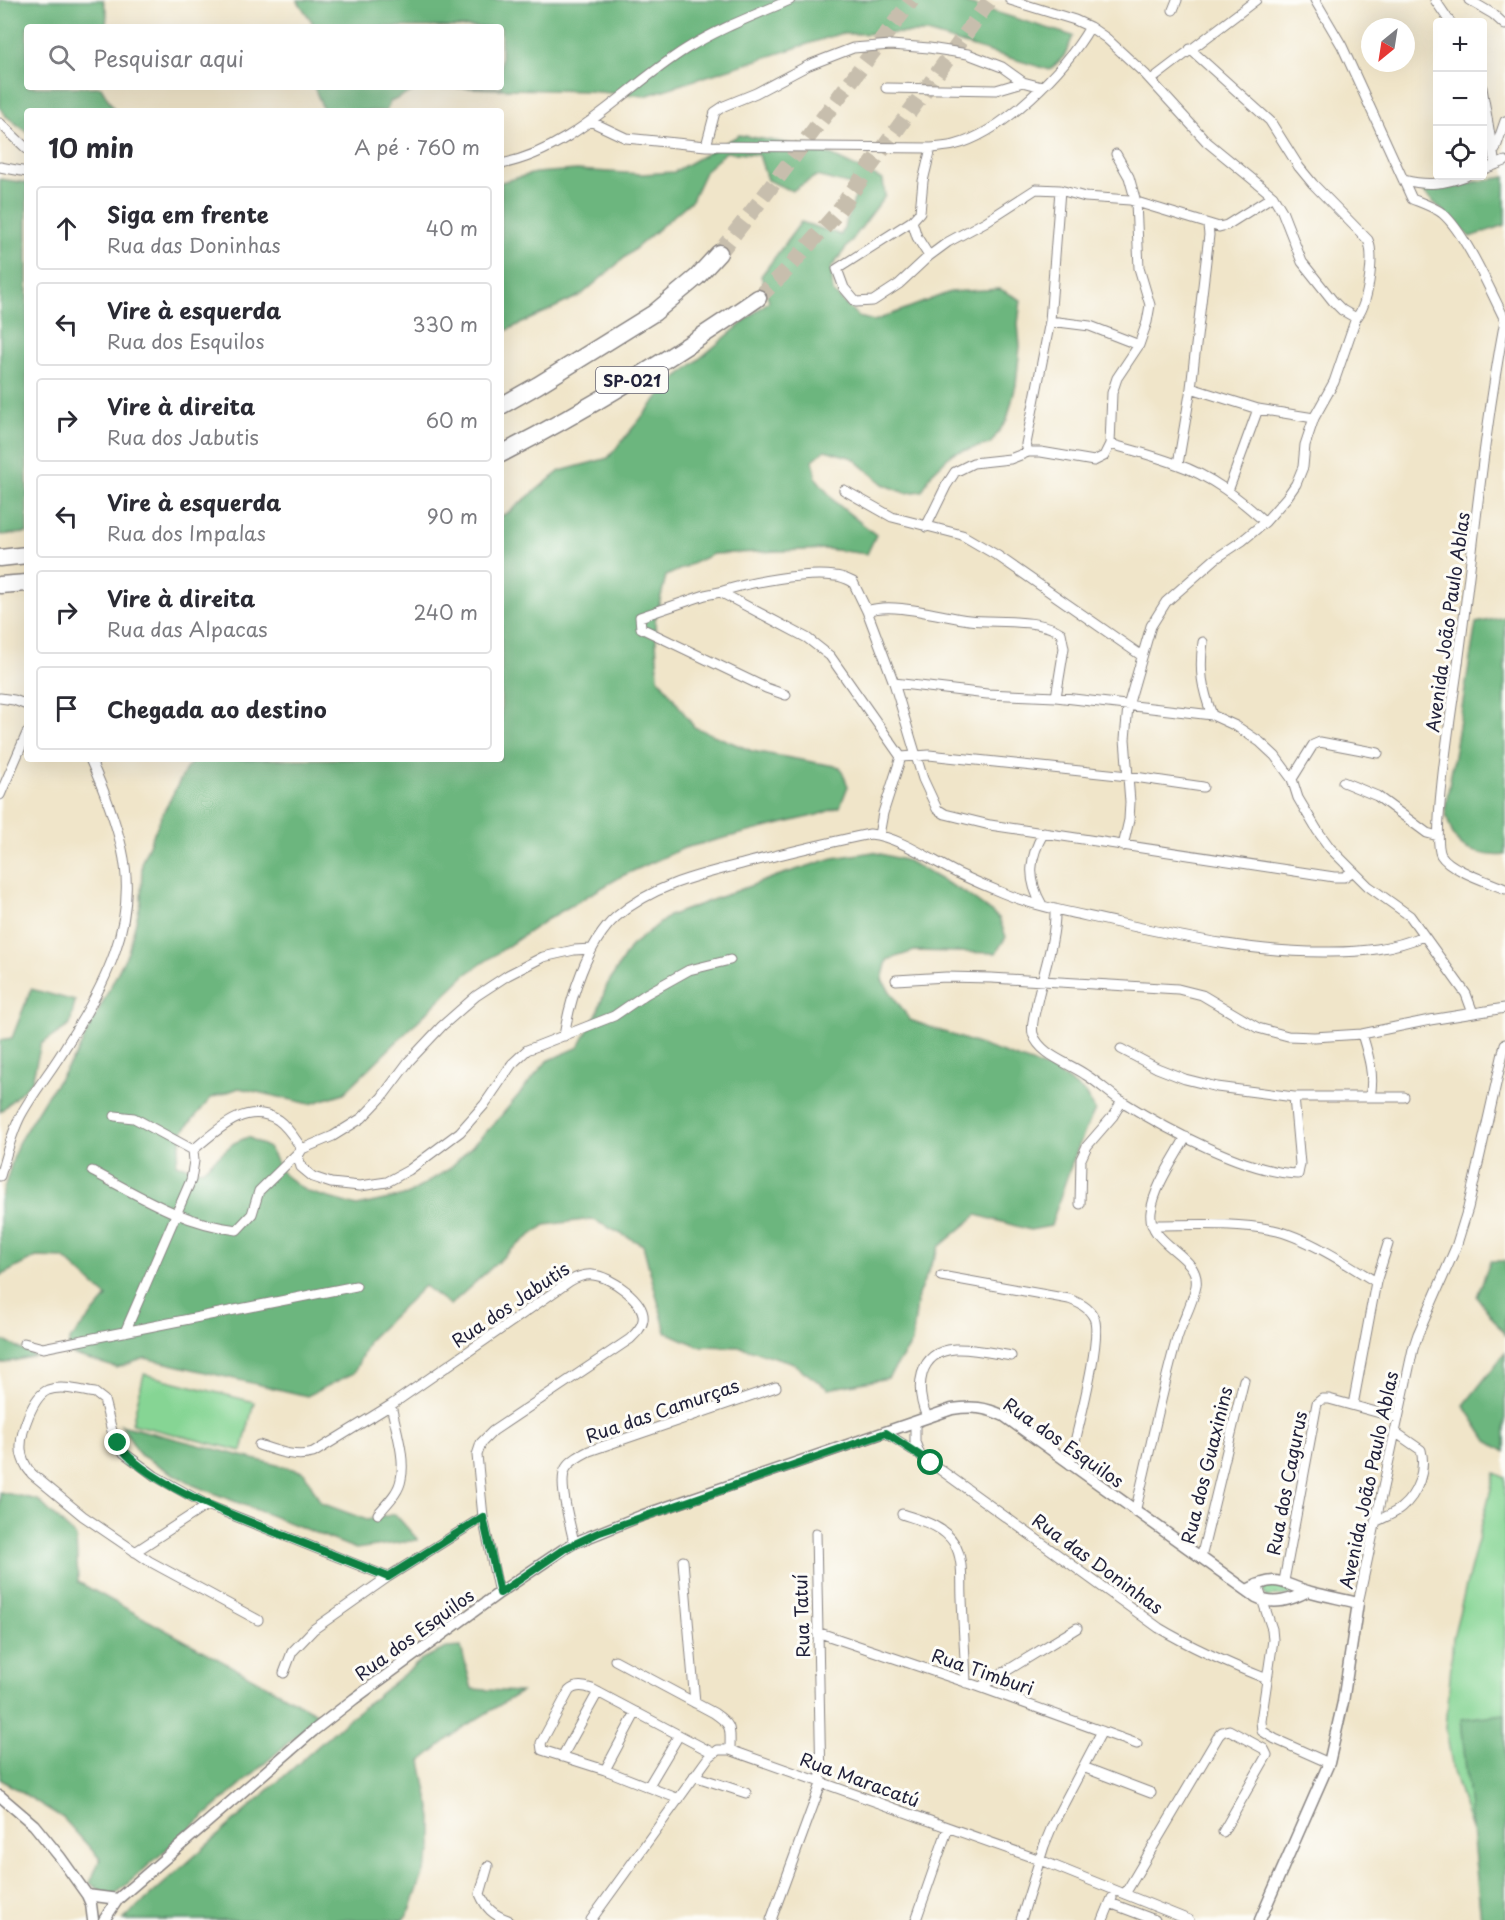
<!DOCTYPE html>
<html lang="pt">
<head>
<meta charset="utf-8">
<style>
	:root { --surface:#fff; --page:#f2f2f3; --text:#2b2b33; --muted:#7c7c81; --line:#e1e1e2 }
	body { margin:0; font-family:"Playpen Sans",sans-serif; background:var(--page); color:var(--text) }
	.controls { position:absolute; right:18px; top:18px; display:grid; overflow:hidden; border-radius:6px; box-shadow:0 6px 24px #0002 }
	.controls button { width:54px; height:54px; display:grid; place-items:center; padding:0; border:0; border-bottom:2px solid var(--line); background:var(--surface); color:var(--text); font:30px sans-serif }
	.compass { position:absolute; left:1361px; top:18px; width:54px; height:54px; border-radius:50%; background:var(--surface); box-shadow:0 6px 24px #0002; rotate:210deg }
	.stop { position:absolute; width:18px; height:18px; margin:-14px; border:4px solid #0b8043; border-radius:50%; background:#fff }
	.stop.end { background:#0b8043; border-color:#fff; box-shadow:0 2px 6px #0008 }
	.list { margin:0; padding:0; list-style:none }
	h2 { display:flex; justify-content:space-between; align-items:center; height:78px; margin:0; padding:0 24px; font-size:26px }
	h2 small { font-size:20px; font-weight:400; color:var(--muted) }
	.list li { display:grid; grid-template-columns:39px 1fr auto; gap:18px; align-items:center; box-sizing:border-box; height:84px; margin:0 12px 12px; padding:0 12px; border:2px solid var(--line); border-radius:6px }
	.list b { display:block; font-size:22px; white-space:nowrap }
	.list p { margin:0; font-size:20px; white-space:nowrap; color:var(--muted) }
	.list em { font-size:20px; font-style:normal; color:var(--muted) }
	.icon { flex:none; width:33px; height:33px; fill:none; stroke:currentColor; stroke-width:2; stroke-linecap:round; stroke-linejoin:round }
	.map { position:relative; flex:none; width:1505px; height:1920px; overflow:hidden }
	.search { position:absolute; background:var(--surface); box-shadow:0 6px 24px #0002; left:24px; top:24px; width:480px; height:66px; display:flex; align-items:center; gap:15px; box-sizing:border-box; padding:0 21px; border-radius:6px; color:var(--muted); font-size:22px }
	.panel { position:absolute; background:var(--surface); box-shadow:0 6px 24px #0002; left:24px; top:108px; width:480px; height:654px; border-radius:6px }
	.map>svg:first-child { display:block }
	.green { fill:#86d594; stroke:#547c68; stroke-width:1.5 }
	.forest { fill:#6cb67e; stroke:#476c5c; stroke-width:1.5 }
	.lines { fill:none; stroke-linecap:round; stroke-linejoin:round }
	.motorway-tunnel { stroke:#c7bead; stroke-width:16; stroke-dasharray:16 8; stroke-linecap:butt }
	.minor-casing { stroke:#898482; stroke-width:11 }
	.tertiary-casing { stroke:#898482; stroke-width:13 }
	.motorway-casing { stroke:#898482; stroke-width:19 }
	.minor { stroke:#fff; stroke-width:9 }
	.tertiary { stroke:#fff; stroke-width:10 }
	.motorway { stroke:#fff; stroke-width:16 }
	.route { stroke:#0b8043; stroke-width:8 }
	.labels { text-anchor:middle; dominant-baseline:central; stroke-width:6; stroke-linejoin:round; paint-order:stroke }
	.shield { fill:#fdfcf7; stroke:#646373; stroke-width:1.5 }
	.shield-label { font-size:16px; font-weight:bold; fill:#22223b }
	.street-label { font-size:18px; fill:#22223b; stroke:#fdfcf7 }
</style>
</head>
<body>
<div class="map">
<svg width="1505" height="1920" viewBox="0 0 1505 1920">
	<rect width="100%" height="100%" fill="#fdfcf7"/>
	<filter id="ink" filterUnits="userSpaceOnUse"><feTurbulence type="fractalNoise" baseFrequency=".0167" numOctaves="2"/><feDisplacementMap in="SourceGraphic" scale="12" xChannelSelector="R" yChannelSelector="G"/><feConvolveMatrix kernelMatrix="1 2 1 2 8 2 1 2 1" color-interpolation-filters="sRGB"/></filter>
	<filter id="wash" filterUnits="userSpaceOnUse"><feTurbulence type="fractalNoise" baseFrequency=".008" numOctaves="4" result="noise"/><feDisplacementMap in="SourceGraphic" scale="24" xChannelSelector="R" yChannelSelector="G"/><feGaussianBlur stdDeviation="1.35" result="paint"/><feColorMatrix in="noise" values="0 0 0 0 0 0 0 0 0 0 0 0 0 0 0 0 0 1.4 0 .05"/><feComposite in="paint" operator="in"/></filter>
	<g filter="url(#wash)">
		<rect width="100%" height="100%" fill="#f0e5c9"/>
		<!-- green -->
		<path class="green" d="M144,1374L254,1402L242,1451L132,1424Z
			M1495,1473L1505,1478V1920H1484L1482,1863L1453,1771L1446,1729L1453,1637Z
			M1276,1584L1293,1591L1290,1595L1266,1597L1263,1590L1264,1588Z"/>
		<!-- forest -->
		<path class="forest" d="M0,0H103L107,13L106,27H27V87H101L115,111H27V132L6,116L0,108Z
			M297,0H956L1073,36L1065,55L1050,70L927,33L839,34L645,96L587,91L466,88L418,89L390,102L386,111H324L314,87H501V27H309L313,23Z
			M739,135L816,148L883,180L885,196L831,268L833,292L859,317L874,321L950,292L1000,289L1021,300L1018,324L1020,346L1016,385L1007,420L990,444L953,453L932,473L922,491L905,493L883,484L853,458L825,450L813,460L816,478L835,502L876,535L867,554L827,549L713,554L666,576L655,621L658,677L694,727L752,751L840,767L848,786L840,807L817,815L684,848L622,876L548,919L465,975L344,1093L310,1104L239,1088L211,1098L183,1131L176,1164L202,1170L234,1143L248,1137L269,1148L283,1174L308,1192L357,1206L407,1195L449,1169L495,1123L547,1061L579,1047L597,1013L607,985L631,946L669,916L777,876L833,858L873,852L908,861L965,893L999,918L1006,937L996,953L914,951L887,960L882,980L910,1020L1054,1071L1085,1093L1095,1110C1076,1148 1063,1186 1051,1226L1030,1230L977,1215L939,1247L918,1295L912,1343L888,1378L828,1389L791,1362L741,1347L698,1346L666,1332L643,1245L592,1219L545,1225L511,1250L450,1305L424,1286L369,1340L354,1373L307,1396L145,1358L117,1368L68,1353L69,1341L107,1297L64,1258L36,1257L0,1276V1201L18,1143L45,1099L76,1055L128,952L141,902L142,861L161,817L186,769L195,759H501V516L509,512L560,471L608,458L669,384L769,301L761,276L801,222L841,235L859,187L816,176L792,191L767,180L759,155L726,152L706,170L692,200L581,295L501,333V182L535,173L577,170L642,174L674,172Z
			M1505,177V225L1470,237L1422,191Z
			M0,179L27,183V533L0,535Z
			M1505,617V855C1492,857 1464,852 1457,841C1450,832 1448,821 1445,810L1476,623Z
			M31,989L75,1001L70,1025L41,1044L32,1081L0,1112V1040L12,1038Z
			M1490,1261H1505V1335L1477,1297Z
			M0,1339L35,1356L0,1364Z
			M1505,1353V1452L1487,1441L1464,1405Z
			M121,1425L304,1472L321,1503L367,1520L395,1514L418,1540L356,1549L193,1485L140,1455Z
			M0,1492L38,1500L76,1537L78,1582L320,1715L111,1898L90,1883L100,1859L63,1818L0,1779Z
			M461,1647L472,1689L521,1692L462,1728L421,1761L432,1818V1849L411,1908L404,1920H123L346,1721L424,1658L447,1648Z
			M1505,1714V1920H1481L1461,1719Z"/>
	</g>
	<g filter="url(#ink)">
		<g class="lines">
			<!-- motorway-tunnel -->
			<path class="motorway-tunnel" d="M719,253L761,200L912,0
				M758,298L785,272L836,214L990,0"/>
			<defs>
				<path id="minor" d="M1010,0L1075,20L1090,27L1106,38L1145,74L1207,142L1273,196L1282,211L1302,262L1333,301L1342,310L1356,318C1368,306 1375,256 1368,240L1313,184L1299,167L1270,121L1190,49
					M1315,0L1342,46L1412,199C1422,203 1434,207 1442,213C1465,232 1491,292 1505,320
					M1435,0L1450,22
					M1469,0L1493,14L1505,25
					M1173,10L1177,0
					M1151,80L1256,0
					M886,88L996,90L1023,82
					M1482,88L1495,165
					M590,121L626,138L706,146L715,112L724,106L756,93L809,65L853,48L891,45L929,48L968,54L1002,67L1023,82L1042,87
					M0,123L27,149
					M706,146L931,148C938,147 946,147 954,145C1003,133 1065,70 1090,27
					M1495,150L1505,121
					M501,164C574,150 625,87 686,49C718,29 755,15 790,0
					M0,167L27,172
					M1482,170L1505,161
					M1404,180C1427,186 1444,184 1466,176
					M912,221L917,237L929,256L948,242L985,222L1036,189L1060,190L1085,197L1130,200L1219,227L1227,225L1273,196
					M929,256L899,284L873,301L856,302L844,288L837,269L912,221L920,212L923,181L931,148
					M1505,320C1483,436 1473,554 1457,671C1453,700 1431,836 1441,855C1450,870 1489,882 1505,889
					M1050,321L1090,326L1139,345
					M1191,388L1258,409L1314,418
					M1110,444C1132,450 1155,456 1176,464C1211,476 1239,498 1265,522
					M1028,452L1026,444L1050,321L1060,190
					M1178,464L1191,388L1209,235L1208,225
					M844,490L892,517L962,535L998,556L1142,656
					M1228,491L1258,409
					M926,527L946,486L955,472L973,463L1010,459L1028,452H1041L1094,461L1104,456L1110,444L1112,393L1117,378L1139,345L1147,322L1150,305L1139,268L1136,202L1129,177L1116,154
					M720,592C748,582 806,572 835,576C841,576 847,579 853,582L867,611L894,683L923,779L937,809L945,814L990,825L1334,877H1344L1352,872
					M867,611C893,601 942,617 969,620C996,623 1039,618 1061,633L1064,648L1056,697
					M1203,642C1199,671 1202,688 1212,715
					M894,683L987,694L1056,697L1212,715L1236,726L1260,742L1275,756L1292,779L1298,798L1317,830L1330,848L1368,886L1410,916L1466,994L1473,1013
					M786,695L766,688L641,628L640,617L705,595L720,592L807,638L830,656L901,757L883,813L879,835
					M0,698L14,700L27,705
					M901,757L929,755L1128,776L1203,787
					M1292,779L1313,745L1320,742L1378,753
					M1343,782L1377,796L1427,833L1438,836
					M0,795L27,733
					M1123,846L1129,820L1130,802L1125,739L1128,706L1151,626L1166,602L1215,559L1242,541L1265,522L1287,497L1296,484L1303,467L1305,445L1314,418L1334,382L1356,318
					M1042,905C1027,879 1029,858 1044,832
					M1055,909C1056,941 1042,975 1036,1007C1034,1015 1031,1026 1033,1034C1040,1055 1069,1063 1086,1075C1099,1083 1110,1094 1123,1102C1166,1129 1247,1173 1298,1174L1300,1164L1294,1097
					M896,980L946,977L991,978L1178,989L1202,995L1258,1028L1288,1036L1314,1037L1362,1034L1430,1020L1505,1008
					M1362,1034C1368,1054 1375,1075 1370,1096
					M564,1036C570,999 587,943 616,917C654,884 703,874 750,862C790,852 830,842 870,834C899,837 931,860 957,873C972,880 988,887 1003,893C1039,908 1080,914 1118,923C1188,938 1258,953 1330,952C1363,952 1393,949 1423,936
					M1121,1049L1157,1068L1185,1079L1217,1087L1294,1097H1404
					M115,1116L134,1118L193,1150L194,1161L191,1180L125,1332
					M193,1150C216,1131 246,1100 278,1120C288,1127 295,1139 302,1149
					M301,1151L298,1156L301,1167L313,1177L331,1183L360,1186L387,1182L409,1170L460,1132L484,1105L512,1064L527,1050L614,1016L646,994L689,970L730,960
					M92,1171C140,1196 183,1224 237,1230L252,1214L259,1191L302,1149L333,1136L362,1118L382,1097L409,1061L442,1026L476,996L508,975L543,957L574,950L592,949
					M0,1176C6,1156 11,1134 21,1115C34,1091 52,1070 66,1046C104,987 139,922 122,849C115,818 103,788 90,759
					M1080,1204L1081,1159L1087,1146L1113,1116L1122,1101
					M1152,1225C1192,1225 1233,1222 1273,1230C1304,1236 1349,1265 1376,1282
					M941,1276L1069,1299C1079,1303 1089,1307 1094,1318C1103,1338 1075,1438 1070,1464
					M24,1343L43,1348L356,1286
					M1353,1405L1376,1282L1388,1244
					M927,1417C915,1389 917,1352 955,1349C973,1348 993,1353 1011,1356
					M915,1422V1442L920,1455
					M886,1433L920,1455L1159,1628C1194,1649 1229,1664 1267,1679
					M259,1445C277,1451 294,1458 313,1453L391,1405L570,1281C577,1277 584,1274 593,1275C610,1276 646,1301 643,1320C642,1328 635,1334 630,1339L493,1431L481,1443L477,1455L483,1517L499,1593
					M1135,1512C1149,1456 1160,1398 1176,1342C1181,1323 1192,1306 1196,1286C1201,1254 1147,1246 1151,1212C1154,1187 1174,1159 1186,1137
					M378,1514C386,1504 399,1493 401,1479C406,1458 395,1426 391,1405
					M902,1514C919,1520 943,1525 954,1543C964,1559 961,1580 962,1598C963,1626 965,1654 966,1683
					M1375,1522C1384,1517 1394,1514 1401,1508C1418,1494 1426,1470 1421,1450L1395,1432
					M574,1543C571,1526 557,1482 566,1468C571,1460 581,1455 589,1451L776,1387
					M135,1552L207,1505
					M1201,1558L1244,1380
					M683,1561L695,1703
					M1284,1581L1317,1403L1322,1399H1329L1398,1418
					M1257,1584L1272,1629L1273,1640L1261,1721L1262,1731L1275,1739L1329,1763
					M1358,1603L1413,1349L1418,1334L1456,1247L1468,1208L1505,1044
					M258,1620L149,1561L83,1516L32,1474C26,1468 21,1457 21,1449C20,1433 33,1396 48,1390C62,1385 81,1391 95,1393L104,1400L112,1431L124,1453L155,1476L207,1505L388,1577
					M817,1632L980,1687L1137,1744
					M615,1660L714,1713C733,1726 730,1728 730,1750
					M284,1673L292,1652L314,1629L388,1577L483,1517
					M980,1687L1077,1628
					M562,1757L598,1692
					M1083,1767L1151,1793
					M605,1770L636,1712
					M694,1776L746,1793
					M648,1787L679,1735
					M679,1799L605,1770L542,1750L541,1743L569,1691C575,1685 584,1686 592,1689L713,1753
					M488,1866L480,1894C486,1908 493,1915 508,1920
					M1125,1894L1219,1735L1222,1732L1229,1730L1264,1749L1267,1755L1223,1832
					M1110,1903L1155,1920
					M591,1920L708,1758L718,1750H730L1040,1860L1189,1920
					M771,1920L821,1784L816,1533
					M916,1920L948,1828
					M1021,1920L1044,1846L1053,1824L1102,1731
					M1103,1920L1112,1898"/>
				<path id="tertiary" d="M1247,1590C1279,1573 1281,1584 1311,1592C1326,1596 1342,1599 1358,1603L1343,1702L1329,1763L1260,1920
					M0,1796L34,1825L60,1857L87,1895L91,1904L93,1920
					M87,1895L118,1899
					M104,1920L118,1899L313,1731L354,1699L499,1593L564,1549L574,1543L641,1516L952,1409C972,1406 985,1407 1004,1416L1256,1597C1274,1606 1291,1600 1308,1591"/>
				<path id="motorway" d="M501,406L538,385L654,313L697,277L719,253
					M501,454C591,408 676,355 758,298
					M0,558L27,555
					M0,585L27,583"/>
			</defs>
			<!-- minor casing -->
			<use href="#minor" class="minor-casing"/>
			<!-- tertiary casing -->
			<use href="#tertiary" class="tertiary-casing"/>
			<!-- motorway casing -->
			<use href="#motorway" class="motorway-casing"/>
			<!-- minor -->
			<use href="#minor" class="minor"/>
			<!-- tertiary -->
			<use href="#tertiary" class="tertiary"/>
			<!-- motorway -->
			<use href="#motorway" class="motorway"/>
		</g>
	</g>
	<g class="lines" filter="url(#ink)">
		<!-- route -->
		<path class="route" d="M118,1443C142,1483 242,1519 285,1536C320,1550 354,1563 388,1577L483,1517L500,1593L564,1549L600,1532L886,1433L931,1463"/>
	</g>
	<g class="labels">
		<!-- shield labels -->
		<rect class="shield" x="596" y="367" width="72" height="26" rx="4.5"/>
		<g class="shield-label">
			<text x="632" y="380">SP-021</text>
		</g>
		<!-- street labels -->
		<g class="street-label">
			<text transform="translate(1447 622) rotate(-82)">Avenida João Paulo Ablas</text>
			<text transform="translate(510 1304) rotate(-34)">Rua dos Jabutis</text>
			<text transform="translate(662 1410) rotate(-19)">Rua das Camurças</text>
			<text transform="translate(1064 1442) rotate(35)">Rua dos Esquilos</text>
			<text transform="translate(1206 1465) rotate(-76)">Rua dos Guaxinins</text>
			<text transform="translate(1368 1480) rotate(-78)">Avenida João Paulo Ablas</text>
			<text transform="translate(1286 1483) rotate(-79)">Rua dos Cagurus</text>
			<text transform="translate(1098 1563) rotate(36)">Rua das Doninhas</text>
			<text transform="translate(801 1616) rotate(-92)">Rua Tatuí</text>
			<text transform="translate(414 1634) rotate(-36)">Rua dos Esquilos</text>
			<text transform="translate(983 1671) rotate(19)">Rua Timburi</text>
			<text transform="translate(860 1779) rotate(20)">Rua Maracatú</text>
		</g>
	</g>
</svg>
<div class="controls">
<button>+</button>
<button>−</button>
<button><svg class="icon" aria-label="locate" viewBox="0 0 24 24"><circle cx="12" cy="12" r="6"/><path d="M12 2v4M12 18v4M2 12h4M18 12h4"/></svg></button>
</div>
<svg class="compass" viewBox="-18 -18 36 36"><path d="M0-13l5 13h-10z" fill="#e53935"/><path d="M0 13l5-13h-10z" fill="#7c7c81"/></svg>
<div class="stop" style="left:931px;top:1463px"></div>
<div class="stop end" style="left:118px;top:1443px"></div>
<div class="search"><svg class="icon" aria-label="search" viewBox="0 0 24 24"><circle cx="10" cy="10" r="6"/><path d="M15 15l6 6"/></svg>Pesquisar aqui</div>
<section class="panel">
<h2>10 min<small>A pé · 760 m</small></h2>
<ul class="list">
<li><svg class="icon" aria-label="ahead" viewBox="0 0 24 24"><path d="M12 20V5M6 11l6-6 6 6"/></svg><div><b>Siga em frente</b><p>Rua das Doninhas</p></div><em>40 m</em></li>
<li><svg class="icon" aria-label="left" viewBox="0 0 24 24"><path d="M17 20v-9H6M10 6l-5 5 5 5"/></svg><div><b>Vire à esquerda</b><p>Rua dos Esquilos</p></div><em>330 m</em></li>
<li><svg class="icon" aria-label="right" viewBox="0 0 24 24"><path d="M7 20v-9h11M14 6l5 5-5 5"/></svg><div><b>Vire à direita</b><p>Rua dos Jabutis</p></div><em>60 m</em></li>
<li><svg class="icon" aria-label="left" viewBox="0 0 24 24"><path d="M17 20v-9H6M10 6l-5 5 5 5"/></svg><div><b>Vire à esquerda</b><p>Rua dos Impalas</p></div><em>90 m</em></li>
<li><svg class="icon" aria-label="right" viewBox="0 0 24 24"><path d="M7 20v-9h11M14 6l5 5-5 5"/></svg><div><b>Vire à direita</b><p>Rua das Alpacas</p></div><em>240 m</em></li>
<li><svg class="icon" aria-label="arrive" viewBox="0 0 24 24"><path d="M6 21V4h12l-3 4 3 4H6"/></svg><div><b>Chegada ao destino</b></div></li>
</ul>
</section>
</div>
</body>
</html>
